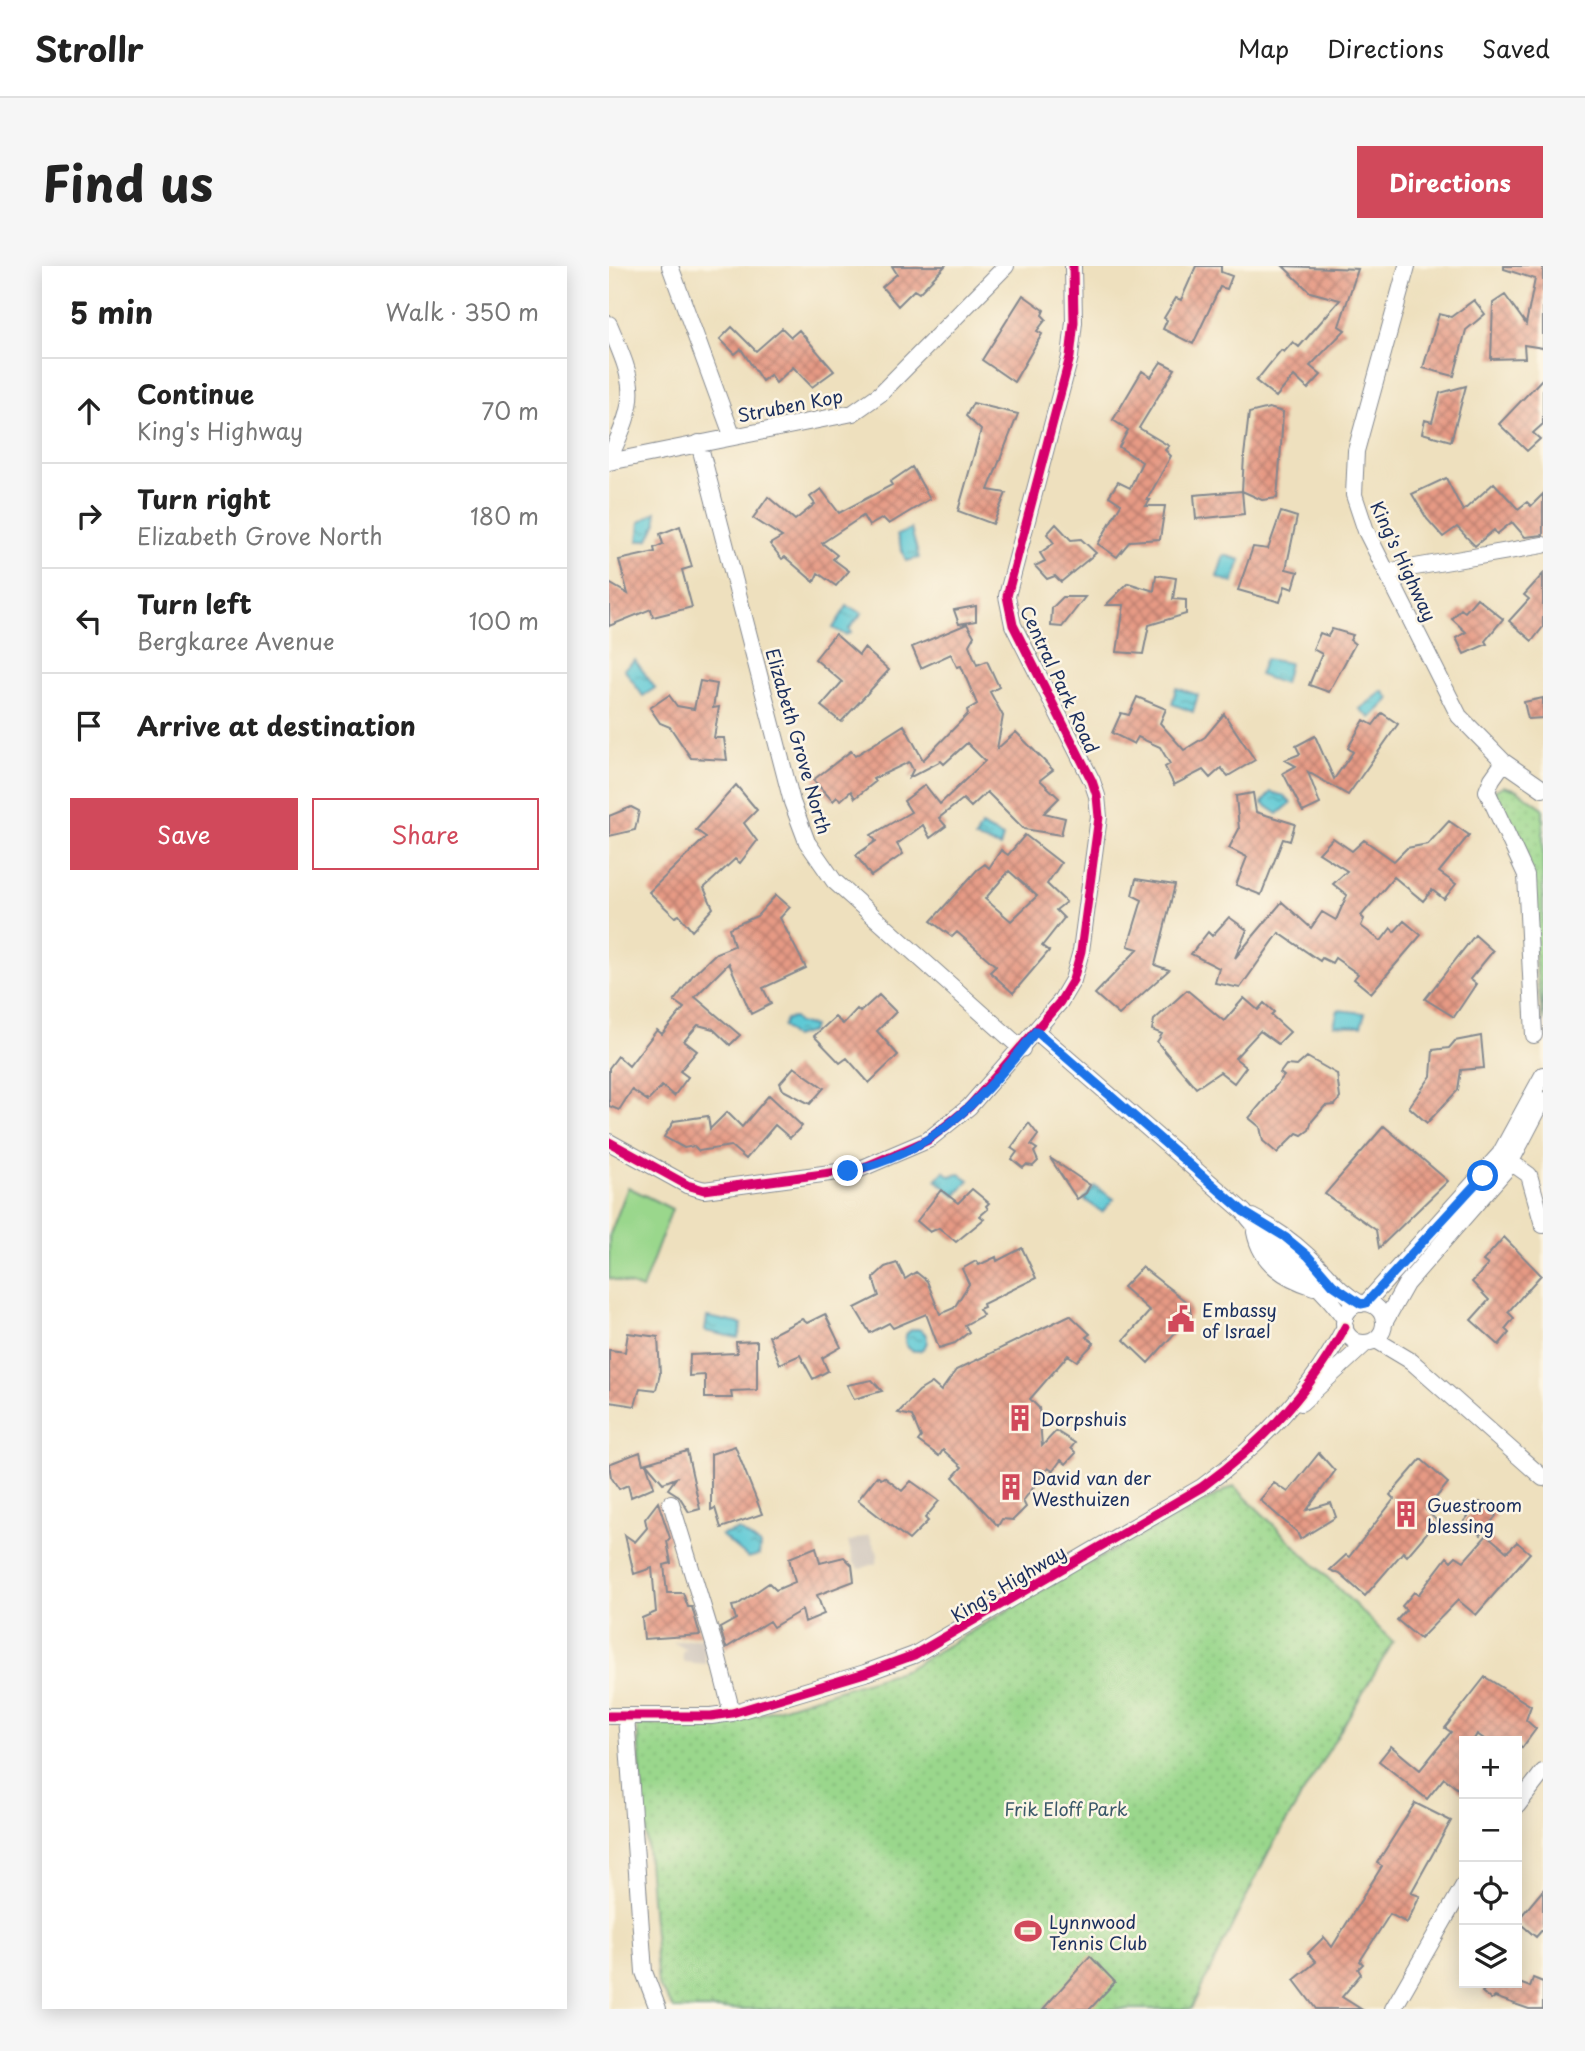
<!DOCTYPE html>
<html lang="en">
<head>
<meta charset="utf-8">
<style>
	:root { --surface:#fff; --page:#f6f6f6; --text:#222; --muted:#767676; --line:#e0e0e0; --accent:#d1495b }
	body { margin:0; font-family:"Playpen Sans",sans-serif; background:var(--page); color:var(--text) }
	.controls { position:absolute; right:21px; bottom:21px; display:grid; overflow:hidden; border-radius:0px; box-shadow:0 4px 18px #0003 }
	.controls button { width:63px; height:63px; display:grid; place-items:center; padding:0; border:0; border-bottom:2px solid var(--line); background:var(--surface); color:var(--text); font:35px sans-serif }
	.stop { position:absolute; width:21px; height:21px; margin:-16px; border:5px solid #1a73e8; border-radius:50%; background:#fff }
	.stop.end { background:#1a73e8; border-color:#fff; box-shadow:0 2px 7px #0008 }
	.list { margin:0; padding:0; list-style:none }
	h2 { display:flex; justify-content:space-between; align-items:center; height:91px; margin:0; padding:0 28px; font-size:30px }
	h2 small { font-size:23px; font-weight:400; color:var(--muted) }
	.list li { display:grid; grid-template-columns:46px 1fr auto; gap:21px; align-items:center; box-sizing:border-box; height:105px; padding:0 28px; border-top:2px solid var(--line) }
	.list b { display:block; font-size:26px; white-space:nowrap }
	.list p { margin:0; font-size:23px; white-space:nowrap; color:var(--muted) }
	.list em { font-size:23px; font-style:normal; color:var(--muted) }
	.actions { display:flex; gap:14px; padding:21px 28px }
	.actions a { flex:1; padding:16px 0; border:2px solid var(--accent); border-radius:0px; text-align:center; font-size:24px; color:var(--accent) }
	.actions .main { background:var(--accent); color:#fff }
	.icon { flex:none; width:38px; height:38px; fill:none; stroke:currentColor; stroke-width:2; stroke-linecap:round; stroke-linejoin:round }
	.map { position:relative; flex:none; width:934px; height:1743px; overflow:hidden; border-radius:0px }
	header { display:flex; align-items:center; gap:42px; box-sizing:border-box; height:98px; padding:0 35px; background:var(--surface); border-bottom:2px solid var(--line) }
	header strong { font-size:33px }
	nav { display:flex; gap:38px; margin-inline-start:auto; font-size:24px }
	.intro { display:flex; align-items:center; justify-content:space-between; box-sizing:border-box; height:168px; padding:0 42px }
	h1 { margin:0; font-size:49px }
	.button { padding:18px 32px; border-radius:0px; background:var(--accent); color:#fff; font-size:24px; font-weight:700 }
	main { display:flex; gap:42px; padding:0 42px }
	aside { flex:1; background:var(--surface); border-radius:0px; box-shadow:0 4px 18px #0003 }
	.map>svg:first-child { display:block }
	.industrial { fill:#ccc2b9 }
	.grass { fill:#9ad78c; stroke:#5a8375; stroke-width:2 }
	.park { fill:url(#park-dots); stroke:#5a8375; stroke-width:2 }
	.water { fill:url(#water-ripples); stroke:#3c7c9a; stroke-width:2 }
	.building { fill:url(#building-cross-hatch); fill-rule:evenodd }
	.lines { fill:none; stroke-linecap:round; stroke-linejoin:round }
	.minor-casing { stroke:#84888e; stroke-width:18 }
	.minor { stroke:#fff; stroke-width:16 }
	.cycleway-casing { stroke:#fcf5e5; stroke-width:13 }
	.cycleway { stroke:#d6006c; stroke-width:9 }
	.route { stroke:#1a73e8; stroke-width:9 }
	.labels { text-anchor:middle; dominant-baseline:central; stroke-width:5; stroke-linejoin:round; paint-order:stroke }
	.street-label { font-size:18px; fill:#1b2f5e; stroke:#fcf5e5 }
	.poi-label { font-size:18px; fill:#1b2f5e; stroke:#fcf5e5; text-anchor:start }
	.park-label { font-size:18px; fill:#3b596a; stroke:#fcf5e5 }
</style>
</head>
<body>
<header>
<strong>Strollr</strong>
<nav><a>Map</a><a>Directions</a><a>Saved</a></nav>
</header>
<div class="intro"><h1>Find us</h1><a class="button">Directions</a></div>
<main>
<aside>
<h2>5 min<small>Walk · 350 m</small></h2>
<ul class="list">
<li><svg class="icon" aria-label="ahead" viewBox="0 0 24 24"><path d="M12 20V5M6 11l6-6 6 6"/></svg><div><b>Continue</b><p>King's Highway</p></div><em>70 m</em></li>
<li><svg class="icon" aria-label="right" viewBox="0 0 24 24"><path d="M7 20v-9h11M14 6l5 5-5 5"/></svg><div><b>Turn right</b><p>Elizabeth Grove North</p></div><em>180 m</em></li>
<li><svg class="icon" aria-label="left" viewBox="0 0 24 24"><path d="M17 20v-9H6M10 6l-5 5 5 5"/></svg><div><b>Turn left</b><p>Bergkaree Avenue</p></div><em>100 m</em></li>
<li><svg class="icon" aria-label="arrive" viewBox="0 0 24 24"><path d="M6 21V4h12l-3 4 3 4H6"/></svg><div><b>Arrive at destination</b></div></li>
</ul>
<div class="actions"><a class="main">Save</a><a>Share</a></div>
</aside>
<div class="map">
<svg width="934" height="1743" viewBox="0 0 934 1743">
	<defs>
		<pattern id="park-dots" width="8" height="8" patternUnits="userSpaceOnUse" patternTransform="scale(1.75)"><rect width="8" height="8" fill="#9ad78c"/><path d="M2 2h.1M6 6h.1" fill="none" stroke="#84b97b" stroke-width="1.8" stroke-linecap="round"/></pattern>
		<pattern id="water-ripples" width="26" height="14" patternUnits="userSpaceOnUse" patternTransform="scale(1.75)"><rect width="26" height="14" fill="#5dc9d5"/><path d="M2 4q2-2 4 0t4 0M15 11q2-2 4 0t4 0" fill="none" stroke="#4ca4b0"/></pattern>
		<pattern id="building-cross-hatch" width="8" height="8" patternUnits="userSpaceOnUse" patternTransform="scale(1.75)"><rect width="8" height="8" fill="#e69a84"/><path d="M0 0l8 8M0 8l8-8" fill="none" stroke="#ba7e6f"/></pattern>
	</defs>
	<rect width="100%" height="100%" fill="#fcf5e5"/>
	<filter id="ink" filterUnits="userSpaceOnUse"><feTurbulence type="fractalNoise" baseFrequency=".0143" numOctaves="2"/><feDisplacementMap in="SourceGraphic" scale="14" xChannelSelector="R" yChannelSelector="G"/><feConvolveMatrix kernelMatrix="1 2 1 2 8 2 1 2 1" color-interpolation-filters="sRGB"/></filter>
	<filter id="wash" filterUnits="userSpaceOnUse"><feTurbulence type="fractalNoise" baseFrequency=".00686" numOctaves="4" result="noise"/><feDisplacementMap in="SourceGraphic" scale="28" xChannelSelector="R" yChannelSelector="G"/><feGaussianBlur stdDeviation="1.57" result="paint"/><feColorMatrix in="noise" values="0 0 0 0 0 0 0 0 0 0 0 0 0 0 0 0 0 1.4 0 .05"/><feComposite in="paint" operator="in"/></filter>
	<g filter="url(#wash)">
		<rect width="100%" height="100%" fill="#eee0be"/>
		<!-- industrial -->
		<path class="industrial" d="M260,1269L269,1288L268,1297L251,1303L245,1297L239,1276Z
			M96,1371L101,1379L95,1381L97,1398L74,1396L73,1385L78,1384L64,1376Z"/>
		<!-- grass -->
		<path class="grass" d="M19,921L63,943L33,1023L0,1012V971Z"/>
		<!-- park -->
		<path class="park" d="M894,520L908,524L934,542V755L926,692L922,625L885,525Z
			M625,1220L784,1376L660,1585L582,1743H65L49,1719L28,1459H116L298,1403L473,1301Z"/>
		<!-- water -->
		<path class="water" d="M47,246L48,256L40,273L29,275L31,256Z
			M302,263L310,292L297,295L288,269Z
			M615,289L632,294L624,317L608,311Z
			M238,340L253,347L240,363L242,367L236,369L224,362Z
			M656,393L680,397L675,418L650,409Z
			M26,394L46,422L34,430L15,403Z
			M567,422L589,429L584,446L563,438Z
			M774,425L781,433L762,452L751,443Z
			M662,526L675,530L682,537L669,548L653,537Z
			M372,560L394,571L391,581L366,572Z
			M729,744L756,747L752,760L725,759Z
			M185,752L189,757L204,760L202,766L184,771L174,760L177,753Z
			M335,905L341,910L351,908L360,914L347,930L327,914Z
			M486,920L505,933L493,946L475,933Z
			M98,1051L133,1058L129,1072L96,1065Z
			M296 1074a11 11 0 1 1 22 0a11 11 0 1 1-22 0Z
			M130,1264L151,1279L150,1289L139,1292L112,1269Z"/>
		<g id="blocks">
			<!-- building -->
			<path class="building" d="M283,0H336L310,27L305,24L289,40L273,21L288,8Z
				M587,0H612V6L623,10L618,23L611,21L584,78L554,63L558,54L555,52L567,32L572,34Z
				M674,0L749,3L730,60L736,64L701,100L712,109L699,123L685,110L667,131L647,115L672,84L675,86L684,76L690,81L731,34L701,26Z
				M895,0H934V82L915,79L916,92L882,93L884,37L896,29L917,58L926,13L895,3Z
				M414,29L435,44L433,49L437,53L428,65L433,68L405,116L373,94Z
				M865,34L876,48L857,64L845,110L814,102L830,48L842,51Z
				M123,61L147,85L173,62L182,71L190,64L225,105L203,121L184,101L167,117L161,109L153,115L132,83L126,88L111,73Z
				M552,96L566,103L530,162L560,180L556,184L562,190L538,234H541L537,240H556L551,273L521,275L508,291L489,278L512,238L500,230L509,216L521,222L533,196L510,181L519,164L504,154L533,105L542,111Z
				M934,112V158L924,167L931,173L918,185L890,158Z
				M857,120L842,175L813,167L816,154L823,156L831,127Z
				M364,137L409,148L379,224L397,227L384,258L349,245L372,164L357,150Z
				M660,142L674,146L672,181L668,232L653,234L633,225L635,190L640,147Z
				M303,201L321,233L280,258L274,252L260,260L254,250L213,277L228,289L224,293L240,305L227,320L209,307L205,316L176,291L173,293L161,278L173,271L144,252L159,231L186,254L206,238L201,231L212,223L230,247L283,219L281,216Z
				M837,212L854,245L885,217L909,243L918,236L922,240L934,228V269L916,271L903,256L888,268L885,264L866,280L848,261L834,271L818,253L803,228Z
				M633,225L635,248L587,253L585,229Z
				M672,246L688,251L677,303L689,306L684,323L676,320L671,336L629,324L644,281L659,283Z
				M447,258L462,274L472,273L487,287L452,316L446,310L438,313L426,300L436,295L431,287L445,277L438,268Z
				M71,260L83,301L73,304L83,341L44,351L42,343L0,360V317L19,328L10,294L46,286L45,282L54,278L51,268Z
				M934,308V361L923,375L900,355L920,333L915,329Z
				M547,309L567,312L564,333L577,334V348L540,359L534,388L508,386L515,339H497L519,317L545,325Z
				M454,331H476L453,361L442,360L443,342Z
				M868,332L894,353L876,375L878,378L855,388L847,372L857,366L843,353L852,343L856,346Z
				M367,340V355L350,358L345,344Z
				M358,358L365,370L360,379L368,399L378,395L390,421L381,426L394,450L388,483L407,466L444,504L431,514L450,532L435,547L456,552L452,569L415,563L378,526L362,541L354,533L330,552L337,560L321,572L314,559L288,578L294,588L262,610L247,589L267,575L262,569L302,546L295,535L316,519L331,538L376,495L358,477L335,498L332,495L300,512L304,504L300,496L264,513L266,516L246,532L242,525L232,534L228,531L224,535L204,514L242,485L246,490L295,459L314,494L359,448L358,444L368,438L352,400L348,401L342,388L312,402L303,381Z
				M723,363L744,369L741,374L746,378L720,426L700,419L713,388L704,383L711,367L719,370Z
				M226,368L250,389L255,382L280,404L232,456L212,440L233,416L206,393Z
				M91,415L108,418L104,442L110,441L105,472H115L118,494L82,492L61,461L51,457L41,442L60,429L68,440L85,443Z
				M528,431L557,443L551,457L575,484L596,471L615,448L646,494L619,510L612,502L601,512L594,504L565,519L556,501L561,498L551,481L529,471L525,478L503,467L512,447L520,449Z
				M934,432V452L919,453L915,436Z
				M773,447L789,458L739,529L699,506L711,538L694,546L674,507L687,500L676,494L691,488L687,480L706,470L725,513L744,486L739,482L755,454L764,459Z
				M127,519L148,544L135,557L148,575L131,597L126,593L95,622L104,642L83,665L70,649L66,651L40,626L97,571L87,564Z
				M644,527L647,546L686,558L681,575L674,573L652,629L627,619L638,591L620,582L630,563L627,530Z
				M22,541L30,545L26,564L0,570V550Z
				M840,555L860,569L830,606L847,618L835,633L823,624L814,635L785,611L752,650L755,653L752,660L772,675L782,662L785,666L795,655L812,669L762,727L745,713L749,708L726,692L723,697L713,692L711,695L670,667L631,722L606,717L610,702L582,688L599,666L603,670L620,651L638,664L626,692L673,636L702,662L713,646L727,654L738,629L724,618L738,605L710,587L724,572L743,585L755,574L785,595L798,582L819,578Z
				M416,569L452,597L438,618L457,636L447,644L455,652L433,680L440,685L404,727L381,706L387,700L348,666L343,671L322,655L368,604L376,598L380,602L392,584L399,589ZM400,605L428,630L402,655L376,633Z
				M527,613L566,619L546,699L560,704L510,749L486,728L529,683L519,680L533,634L523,629Z
				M167,629L181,641L171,652L197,702L154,722L162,738L142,748L120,697L86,731L131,769L121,779L104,763L89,759L75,775L88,785L71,805L79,811L65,830L53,820L39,835L23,824L10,844L0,840V802L9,790L20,800L48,764L53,768L75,742L65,735L84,709L107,687L125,680L120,662L148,650Z
				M866,669L884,685L861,713L867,718L845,751L816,733Z
				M578,724L615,755L635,732L649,744L655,737L665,746L662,749L681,766L669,778L651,765L626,792L637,801L625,817L611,806L587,822L548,776L553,768L543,764L545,754Z
				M270,729L287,746L268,765L289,789L260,817L238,792L231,797L205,770L226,751L234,758L248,743L251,746Z
				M872,770L875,802L852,804L849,824L818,857L800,841L822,810L824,784L840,782L846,775Z
				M698,791L728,808L731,832L726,839L716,840L703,855L700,864L693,869L688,867L668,887L654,875L651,861L640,852L675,810L671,807L677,799L688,800Z
				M185,801L215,822L201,838L174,824L171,817Z
				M160,829L193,860L181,872L166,859L137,893L122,880L90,885L85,880L75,882L55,871L65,855L99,850L101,863L118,846L133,861Z
				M420,857L429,869L422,879L428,883L425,886L429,895L424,900L417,899L414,902L403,893L408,886L402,882Z
				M775,860L839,915L770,982L767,964L716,928Z
				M441,892L481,919L477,927L468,933Z
				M363,923L380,937L377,940L379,943L371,950L375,953L347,976L330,962L321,966L308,955L332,924L349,937Z
				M895,971L932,1009L899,1046L905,1052L896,1063L900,1067L890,1079L862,1054L880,1034L863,1016L879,999L874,995Z
				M413,982L427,1012L374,1038L375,1041L370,1043L374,1049L356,1059L360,1066L346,1077L330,1082L317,1048L284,1062L280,1057L261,1067L246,1042L270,1030L264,1012L276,1001L288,997L296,1013L307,1006L318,1015L331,1048L345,1042L360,1018L353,1003L367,995L370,999L387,991L388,995Z
				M533,1001L580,1038L582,1049L539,1097L515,1074L541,1045L514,1021Z
				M216,1048L232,1081L213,1092L219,1105L204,1113L191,1089L171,1098L160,1070L193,1053L198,1057Z
				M461,1049L481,1068L477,1071L485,1077L468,1095L459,1089L421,1133L430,1142L433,1180L447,1165L466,1177L462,1182L467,1187L457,1198L452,1194L444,1205L439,1202L414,1235L417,1241L404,1254L393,1253L389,1260L344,1211L353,1201L334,1184L330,1190L309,1175L312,1171L303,1150L289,1147L310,1125L323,1117L332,1125L347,1104Z
				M19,1067L49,1071L51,1108L47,1124L31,1122L26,1140L0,1136V1084L16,1086Z
				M148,1075V1124L122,1125L123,1132H96V1109L80,1110L81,1089L128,1087L127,1076Z
				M263,1114L273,1125L245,1133L238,1119Z
				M126,1180L153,1248L112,1262L106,1242L102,1244V1188Z
				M78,1185L91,1243L80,1246L70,1230L59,1223L67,1212L54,1217L37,1197L45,1221L22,1231L19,1219L10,1223L2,1211L0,1198L31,1186L34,1198Z
				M710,1187L726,1205L698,1244L722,1237L727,1251L691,1273L688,1266L651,1234L665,1217L679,1226Z
				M812,1193L839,1217L817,1244L828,1255L798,1290L794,1286L756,1330L731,1308L721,1304L737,1289L740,1291L785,1233L781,1229Z
				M268,1210L272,1213L275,1211L293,1225L302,1215L330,1235L316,1252L319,1255L300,1274L249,1234Z
				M49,1236L61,1272L58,1275L62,1297L55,1299L58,1327H74L79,1341H83L91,1369L35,1373L33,1352L47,1346L43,1302L25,1308L16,1269L26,1276L38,1262L36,1253Z
				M871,1236L887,1250L872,1269L855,1255Z
				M878,1269L898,1286L908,1276L921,1287L867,1349L849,1334L811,1373L788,1354L797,1344L793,1340L805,1326L809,1329L838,1291L842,1295L847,1290L855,1295Z
				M207,1281L211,1297L235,1291L243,1299L245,1315L208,1329L215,1348L196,1356L193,1344L164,1361L160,1355L117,1382L111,1362L127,1353L123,1340L128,1339L160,1317L167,1324L186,1316L180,1292Z
				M876,1411L922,1440L917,1454L927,1463L913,1482L908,1475H878L868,1468L864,1475H855V1528L835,1512L818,1533L770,1495L782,1480L811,1504L842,1466L836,1462Z
				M806,1537L842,1555L802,1627L811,1630L798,1657L781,1648L751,1695L754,1698L749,1703L752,1708L733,1731L752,1743H707L685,1714L707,1696L699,1687L715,1671L723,1681L773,1600L768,1597Z
				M934,1624V1663L927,1671L908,1655Z
				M481,1690L506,1716L481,1743H434Z
				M924,1712L934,1716V1743H920L886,1731L882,1734L873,1726L882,1717H910L921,1721Z"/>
		</g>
	</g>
	<g filter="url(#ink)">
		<use href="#blocks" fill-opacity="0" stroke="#84888e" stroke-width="2"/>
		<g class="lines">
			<defs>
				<path id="minor" d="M61,0L123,169
					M798,0L747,185L745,229L757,265L850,450L895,496L934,523
					M0,58C27,122 30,129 0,193
					M90,177L183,536L198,576L225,615L413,783
					M0,196L244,147L271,128L397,0
					M777,306L934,279
					M895,496L883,513L878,525L917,609L925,769
					M427,765L635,946C665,986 708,1012 736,1053
					M0,876L78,919L95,924L251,903L319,874L360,841L451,736L464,714L472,685L490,551L488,530L483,515L404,359L398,330L461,91L465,56L464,0
					M896,892L920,909L934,959
					M643,951C663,961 682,974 698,989C720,1009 725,1022 752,1038
					M646,966C652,997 676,1012 705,1021
					M757,1037L891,888L934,809
					M735 1057a20 20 0 1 1 40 0a20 20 0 1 1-40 0Z
					M775,1057L797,1018L899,901L934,834
					M767,1074L802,1095L934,1212
					M692,1137L757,1077
					M62,1237L107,1384L123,1447
					M0,1450H102L123,1447L256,1407L305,1389L593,1221C651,1179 702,1125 736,1061
					M17,1450L35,1706L49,1743
					M908,1540L934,1506
					M784,1743L855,1619"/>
			</defs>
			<!-- minor casing -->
			<use href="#minor" class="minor-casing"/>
			<!-- minor -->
			<use href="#minor" class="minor"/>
			<defs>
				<path id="cycleway" d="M0,876L78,919L95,924L251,903L319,874L360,841L451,736L464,714L472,685L490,551L488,530L483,515L404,359L398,330L461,91L465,56L464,0
					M0,1450H102L123,1447L256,1407L305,1389L593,1221C651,1179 702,1125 736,1061"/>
			</defs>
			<!-- cycleway casing -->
			<use href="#cycleway" class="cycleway-casing"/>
			<!-- cycleway -->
			<use href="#cycleway" class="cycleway"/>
		</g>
	</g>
	<g class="lines" filter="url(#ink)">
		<!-- route -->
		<path class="route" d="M239,905C321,891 379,828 427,765L635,946L676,971L699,990L724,1019L752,1038L757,1037L874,910"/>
	</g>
	<!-- icons -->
	<defs>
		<symbol id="civic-bare" viewBox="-9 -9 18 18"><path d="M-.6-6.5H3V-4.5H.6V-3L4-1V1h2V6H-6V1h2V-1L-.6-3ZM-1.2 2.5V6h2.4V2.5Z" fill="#d1495b" stroke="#fcf5e5" stroke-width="2.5" paint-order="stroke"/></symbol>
		<symbol id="building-bare" viewBox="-9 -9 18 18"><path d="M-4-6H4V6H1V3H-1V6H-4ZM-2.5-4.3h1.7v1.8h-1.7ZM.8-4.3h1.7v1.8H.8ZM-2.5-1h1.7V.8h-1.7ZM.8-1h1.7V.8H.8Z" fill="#d1495b" stroke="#fcf5e5" stroke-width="2.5" paint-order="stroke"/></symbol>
		<symbol id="stadium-bare" viewBox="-9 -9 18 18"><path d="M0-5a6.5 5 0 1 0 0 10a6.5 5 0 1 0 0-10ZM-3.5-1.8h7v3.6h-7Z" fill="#d1495b" stroke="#fcf5e5" stroke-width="2.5" paint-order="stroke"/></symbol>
	</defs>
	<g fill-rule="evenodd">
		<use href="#civic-bare" x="553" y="1034" width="38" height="38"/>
		<use href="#building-bare" x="392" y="1133" width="38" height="38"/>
		<use href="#building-bare" x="383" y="1202" width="38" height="38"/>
		<use href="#building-bare" x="778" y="1229" width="38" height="38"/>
		<use href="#stadium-bare" x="400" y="1646" width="38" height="38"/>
	</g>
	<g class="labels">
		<!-- street labels -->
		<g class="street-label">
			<text transform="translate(181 139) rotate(-11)">Struben Kop</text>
			<text transform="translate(795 295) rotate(65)">King's Highway</text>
			<text transform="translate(451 413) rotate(65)">Central Park Road</text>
			<text transform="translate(190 475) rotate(74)">Elizabeth Grove North</text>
			<text transform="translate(399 1317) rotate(-31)">King's Highway</text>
		</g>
		<!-- poi labels -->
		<g class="poi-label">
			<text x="593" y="1043">Embassy<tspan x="593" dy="21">of Israel</tspan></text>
			<text x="432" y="1152">Dorpshuis</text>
			<text x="423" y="1211">David van der<tspan x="423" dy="21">Westhuizen</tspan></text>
			<text x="818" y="1238">Guestroom<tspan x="818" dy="21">blessing</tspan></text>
			<text x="440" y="1655">Lynnwood<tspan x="440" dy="21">Tennis Club</tspan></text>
		</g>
		<!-- park labels -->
		<g class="park-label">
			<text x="457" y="1542">Frik Eloff Park</text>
		</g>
	</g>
</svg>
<div class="controls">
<button>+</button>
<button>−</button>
<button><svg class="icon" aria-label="locate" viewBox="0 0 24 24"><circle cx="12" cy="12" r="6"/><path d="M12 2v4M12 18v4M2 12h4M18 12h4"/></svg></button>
<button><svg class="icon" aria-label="layers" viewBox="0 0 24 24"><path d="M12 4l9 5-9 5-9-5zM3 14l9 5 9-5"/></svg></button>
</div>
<div class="stop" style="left:874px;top:910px"></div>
<div class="stop end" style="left:239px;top:905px"></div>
</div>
</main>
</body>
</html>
